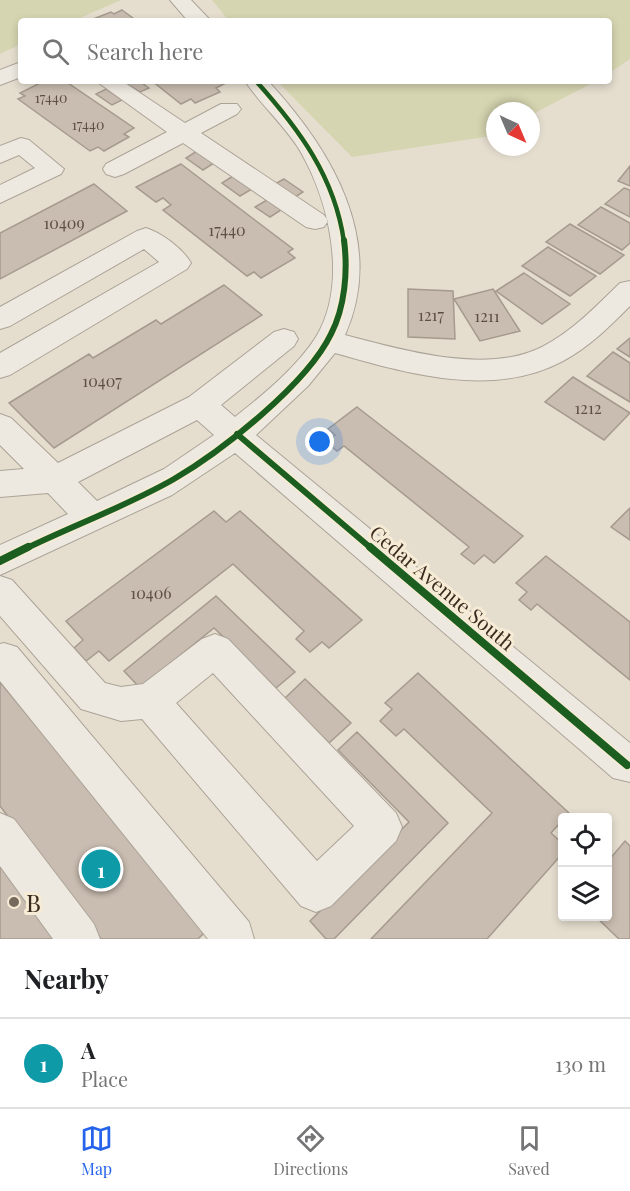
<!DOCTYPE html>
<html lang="en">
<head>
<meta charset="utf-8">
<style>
	:root { --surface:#fff; --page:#f2f2f2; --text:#202124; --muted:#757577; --line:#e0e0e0; --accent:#2563eb }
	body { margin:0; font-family:"Playfair Display",serif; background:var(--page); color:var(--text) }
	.controls { position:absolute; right:18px; bottom:18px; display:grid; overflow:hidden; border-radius:6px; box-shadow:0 3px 9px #0003 }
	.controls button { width:54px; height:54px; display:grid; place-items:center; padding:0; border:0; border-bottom:2px solid var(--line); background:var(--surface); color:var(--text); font:30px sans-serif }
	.compass { position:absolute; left:486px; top:102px; width:54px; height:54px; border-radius:50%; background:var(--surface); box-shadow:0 3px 9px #0003; rotate:136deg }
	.you { position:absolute; left:320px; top:442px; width:21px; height:21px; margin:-15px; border:4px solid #fff; border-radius:50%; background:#1a73e8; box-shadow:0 0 0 9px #1a73e833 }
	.badge { display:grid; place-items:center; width:39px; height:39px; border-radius:50%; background:var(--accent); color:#fff; font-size:20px; font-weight:700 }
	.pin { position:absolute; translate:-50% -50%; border:3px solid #fff; box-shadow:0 2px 6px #0006 }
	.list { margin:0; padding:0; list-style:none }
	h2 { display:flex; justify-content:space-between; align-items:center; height:78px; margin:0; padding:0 24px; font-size:26px }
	h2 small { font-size:20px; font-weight:400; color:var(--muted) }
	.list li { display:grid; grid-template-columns:39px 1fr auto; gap:18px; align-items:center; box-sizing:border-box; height:90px; padding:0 24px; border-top:2px solid var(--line) }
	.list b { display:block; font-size:22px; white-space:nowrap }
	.list p { margin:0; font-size:20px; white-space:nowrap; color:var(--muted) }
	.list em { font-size:20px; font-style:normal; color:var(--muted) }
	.icon { flex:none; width:33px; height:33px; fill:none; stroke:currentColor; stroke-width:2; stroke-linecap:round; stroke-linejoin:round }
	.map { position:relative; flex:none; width:630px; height:939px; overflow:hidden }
	.search { position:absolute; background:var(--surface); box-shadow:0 3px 9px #0003; left:18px; right:18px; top:18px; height:66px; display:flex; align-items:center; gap:15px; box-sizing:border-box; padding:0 21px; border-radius:6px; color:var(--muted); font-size:22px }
	.sheet { height:168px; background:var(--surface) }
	nav { display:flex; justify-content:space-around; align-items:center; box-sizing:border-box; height:84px; border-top:2px solid var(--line); background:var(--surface); font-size:16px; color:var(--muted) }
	nav a { display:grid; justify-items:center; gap:3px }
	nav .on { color:var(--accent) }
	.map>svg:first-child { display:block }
	.green { fill:#d5d5b1 }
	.building { fill:#c9bcb0; stroke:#a69a8e; stroke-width:1.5 }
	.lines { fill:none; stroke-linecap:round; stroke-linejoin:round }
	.minor-casing { stroke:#aba397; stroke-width:2 }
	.minor { fill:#eee9e0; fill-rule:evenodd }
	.cycleway-far2-casing { stroke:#f6ebd5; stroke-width:8 }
	.cycleway-far1-casing { stroke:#f6ebd5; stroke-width:10 }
	.cycleway-casing { stroke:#f6ebd5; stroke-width:11 }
	.cycleway-far2 { stroke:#1b5e20; stroke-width:4.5 }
	.cycleway-far1 { stroke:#1b5e20; stroke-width:6 }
	.cycleway { stroke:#1b5e20; stroke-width:8 }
	.poi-dot { fill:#766a5d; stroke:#f6ebd5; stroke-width:2 }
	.labels { text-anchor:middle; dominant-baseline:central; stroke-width:6; stroke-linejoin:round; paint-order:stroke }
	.far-number-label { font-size:14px; fill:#5e4f43 }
	.number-label { font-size:16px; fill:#5e4f43 }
	.street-label { font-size:20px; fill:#3a2b1f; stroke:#f6ebd5 }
	.near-poi-label { font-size:24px; fill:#3a2b1f; stroke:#f6ebd5; text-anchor:start }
</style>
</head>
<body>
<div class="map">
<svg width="630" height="939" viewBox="0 0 630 939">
	<rect width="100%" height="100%" fill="#e5decf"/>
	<!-- green -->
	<path class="green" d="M0,0H121L73,21H21V44L0,54Z
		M212,0H630V59L609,73V21H229Z
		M277,81H596L531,115V111H495V132L485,137L352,157Z"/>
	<!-- building -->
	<path class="building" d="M122,10L137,21H88L111,12L114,14Z
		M44,81H65L134,128L124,134L129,137L104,151L98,147L90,151L18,99L25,96L20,93Z
		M129,81H139L149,88L140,92L125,83Z
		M152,81H219L224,84L216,88L220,92L195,103L191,99L181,104Z
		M106,89L122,100L112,105L96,94Z
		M197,151L214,163L203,170L186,158Z
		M181,164L293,249L288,252L295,258L261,278L254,272L247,276L163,210L171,205L163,198L156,202L136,187Z
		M630,166V186L618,181Z
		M233,176L252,189L240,196L222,183Z
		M284,179L303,192L292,199L273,185Z
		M94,184L127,211L0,279V233Z
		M624,188L630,190V217L605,204Z
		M267,200L281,210L270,217L255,207Z
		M601,207L630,223V243L622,250L578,225Z
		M570,224L624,255L600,274L546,242Z
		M548,247L596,276L570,296L522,266Z
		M524,273L570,304L542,324L496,291Z
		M224,285L262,315L54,448L9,403L89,354L93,358L156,320L161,324Z
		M408,289L453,291L455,339L408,337Z
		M493,289L520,331L480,341L454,299Z
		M630,338V357L617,349Z
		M613,352L630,363V402L587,376Z
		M573,377L630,413L604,440L545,402Z
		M357,407L523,536L494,563L484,555L474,564L461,554L469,547L344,446L337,451L326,442L335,435L328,429Z
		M630,508V540L611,527Z
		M214,511L226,522L240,511L362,620L329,648L322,642L310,652L296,639L304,631L233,564L109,661L99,651L86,661L74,648L83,640L66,621Z
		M546,556L630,622V680L537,604L531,610L519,600L527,592L516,583Z
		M216,596L295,672L276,688L214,628L140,688L124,671Z
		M418,673L569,813L551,833L562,843V854L487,939H371L492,813L404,729L396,736L380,721L392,709L385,703Z
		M305,679L351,723L329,743L284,699Z
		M0,682L206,931L198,939H101L0,806Z
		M357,732L448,823L334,939H326L310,921L409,822L338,750Z
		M625,841L630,846V939H619L595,916H608V861Z
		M0,866L54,939H0Z"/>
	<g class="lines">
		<defs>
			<path id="minor" d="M170,0H191L211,21H188Z
				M21,62V77L0,85V70Z
				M96,81H122L185,123L221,104H237L241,109L237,114L201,133L324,215L328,221L324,227L315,229L306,227L183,143L124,174L115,177L106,174L103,169L106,164L167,132Z
				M245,81H268C331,149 387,241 345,335C402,350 487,375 542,347C573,331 596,306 620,283L630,281V306C609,327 589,347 563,361C492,399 406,373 335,353L308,386L256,435L630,743V782L613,778L235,453L172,495L0,575V545L68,514L48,493L0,497V471L24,469L0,445V414L11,418L58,463L189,397L274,332L284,329L294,332L298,339L294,346L221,405L235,417C264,394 296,368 316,337C349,282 329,200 299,149C283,124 261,105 245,81ZM197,420L214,435L164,469L97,501L78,482Z
				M21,138L29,140L64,169L61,174L0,203V185L35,168L19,155L0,163V146Z
				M146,228C162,233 183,249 191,263L187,269L10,375L0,378V353L159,262L144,249L10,326L0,329V307L137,231Z
				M0,576L12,580L105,683L121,687L143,684L202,639L215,634L228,639L396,813L402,827L396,841L331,906L316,912L301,906L142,719L121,721L81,709L0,616ZM213,673L354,826L317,861L176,703Z
				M4,643L17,647L249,922L254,939H208L0,681V644Z
				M0,813L14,819L94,924L100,939H53L0,866Z"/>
		</defs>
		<!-- minor casing -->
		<use href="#minor" class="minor-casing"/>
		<!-- minor -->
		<use href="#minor" class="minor"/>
		<defs>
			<path id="cycleway-far2" d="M256,81C299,129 335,177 344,242"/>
			<path id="cycleway-far1" d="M237,434L372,549
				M25,549C74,525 127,506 174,479C222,451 307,384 331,334C345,307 348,271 344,240"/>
			<path id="cycleway" d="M370,547L627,765
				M0,561L28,547"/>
		</defs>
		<!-- cycleway-far2 casing -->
		<use href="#cycleway-far2" class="cycleway-far2-casing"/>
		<!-- cycleway-far1 casing -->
		<use href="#cycleway-far1" class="cycleway-far1-casing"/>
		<!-- cycleway casing -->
		<use href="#cycleway" class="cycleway-casing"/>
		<!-- cycleway-far2 -->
		<use href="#cycleway-far2" class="cycleway-far2"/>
		<!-- cycleway-far1 -->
		<use href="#cycleway-far1" class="cycleway-far1"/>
		<!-- cycleway -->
		<use href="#cycleway" class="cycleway"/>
	</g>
	<!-- markers -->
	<circle class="poi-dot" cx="14" cy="902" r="6"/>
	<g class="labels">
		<!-- far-number labels -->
		<g class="far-number-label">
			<text x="51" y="97">17440</text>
			<text x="88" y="124">17440</text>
		</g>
		<!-- number labels -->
		<g class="number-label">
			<text x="64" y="222">10409</text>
			<text x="227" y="229">17440</text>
			<text x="431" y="314">1217</text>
			<text x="487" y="315">1211</text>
			<text x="102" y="380">10407</text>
			<text x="588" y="407">1212</text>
			<text x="151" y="592">10406</text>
		</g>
		<!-- street labels -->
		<g class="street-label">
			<text transform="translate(443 587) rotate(40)">Cedar Avenue South</text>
		</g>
		<!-- near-poi labels -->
		<g class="near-poi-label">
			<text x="26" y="902">B</text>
		</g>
	</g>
</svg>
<div class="controls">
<button><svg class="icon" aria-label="locate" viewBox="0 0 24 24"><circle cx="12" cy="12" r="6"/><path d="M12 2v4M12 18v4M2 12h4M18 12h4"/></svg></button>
<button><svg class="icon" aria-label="layers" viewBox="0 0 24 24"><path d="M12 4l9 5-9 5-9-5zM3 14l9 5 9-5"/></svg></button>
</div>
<svg class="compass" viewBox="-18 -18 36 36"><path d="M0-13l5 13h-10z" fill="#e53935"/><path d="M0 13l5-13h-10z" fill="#757577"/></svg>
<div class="you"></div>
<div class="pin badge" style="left:101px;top:869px;background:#0f9aa8">1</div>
<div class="search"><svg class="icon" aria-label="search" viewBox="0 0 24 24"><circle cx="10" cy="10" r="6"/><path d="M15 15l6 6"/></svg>Search here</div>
</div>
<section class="sheet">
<h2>Nearby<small></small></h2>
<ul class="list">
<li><span class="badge" style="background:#0f9aa8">1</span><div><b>A</b><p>Place</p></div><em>130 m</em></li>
</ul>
</section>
<nav>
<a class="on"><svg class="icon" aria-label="map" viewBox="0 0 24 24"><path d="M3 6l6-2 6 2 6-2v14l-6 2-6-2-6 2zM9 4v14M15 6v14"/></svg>Map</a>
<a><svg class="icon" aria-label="directions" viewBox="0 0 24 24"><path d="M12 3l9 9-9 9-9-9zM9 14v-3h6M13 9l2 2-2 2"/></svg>Directions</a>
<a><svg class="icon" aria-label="saved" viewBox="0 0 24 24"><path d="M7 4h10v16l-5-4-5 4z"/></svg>Saved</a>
</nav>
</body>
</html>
